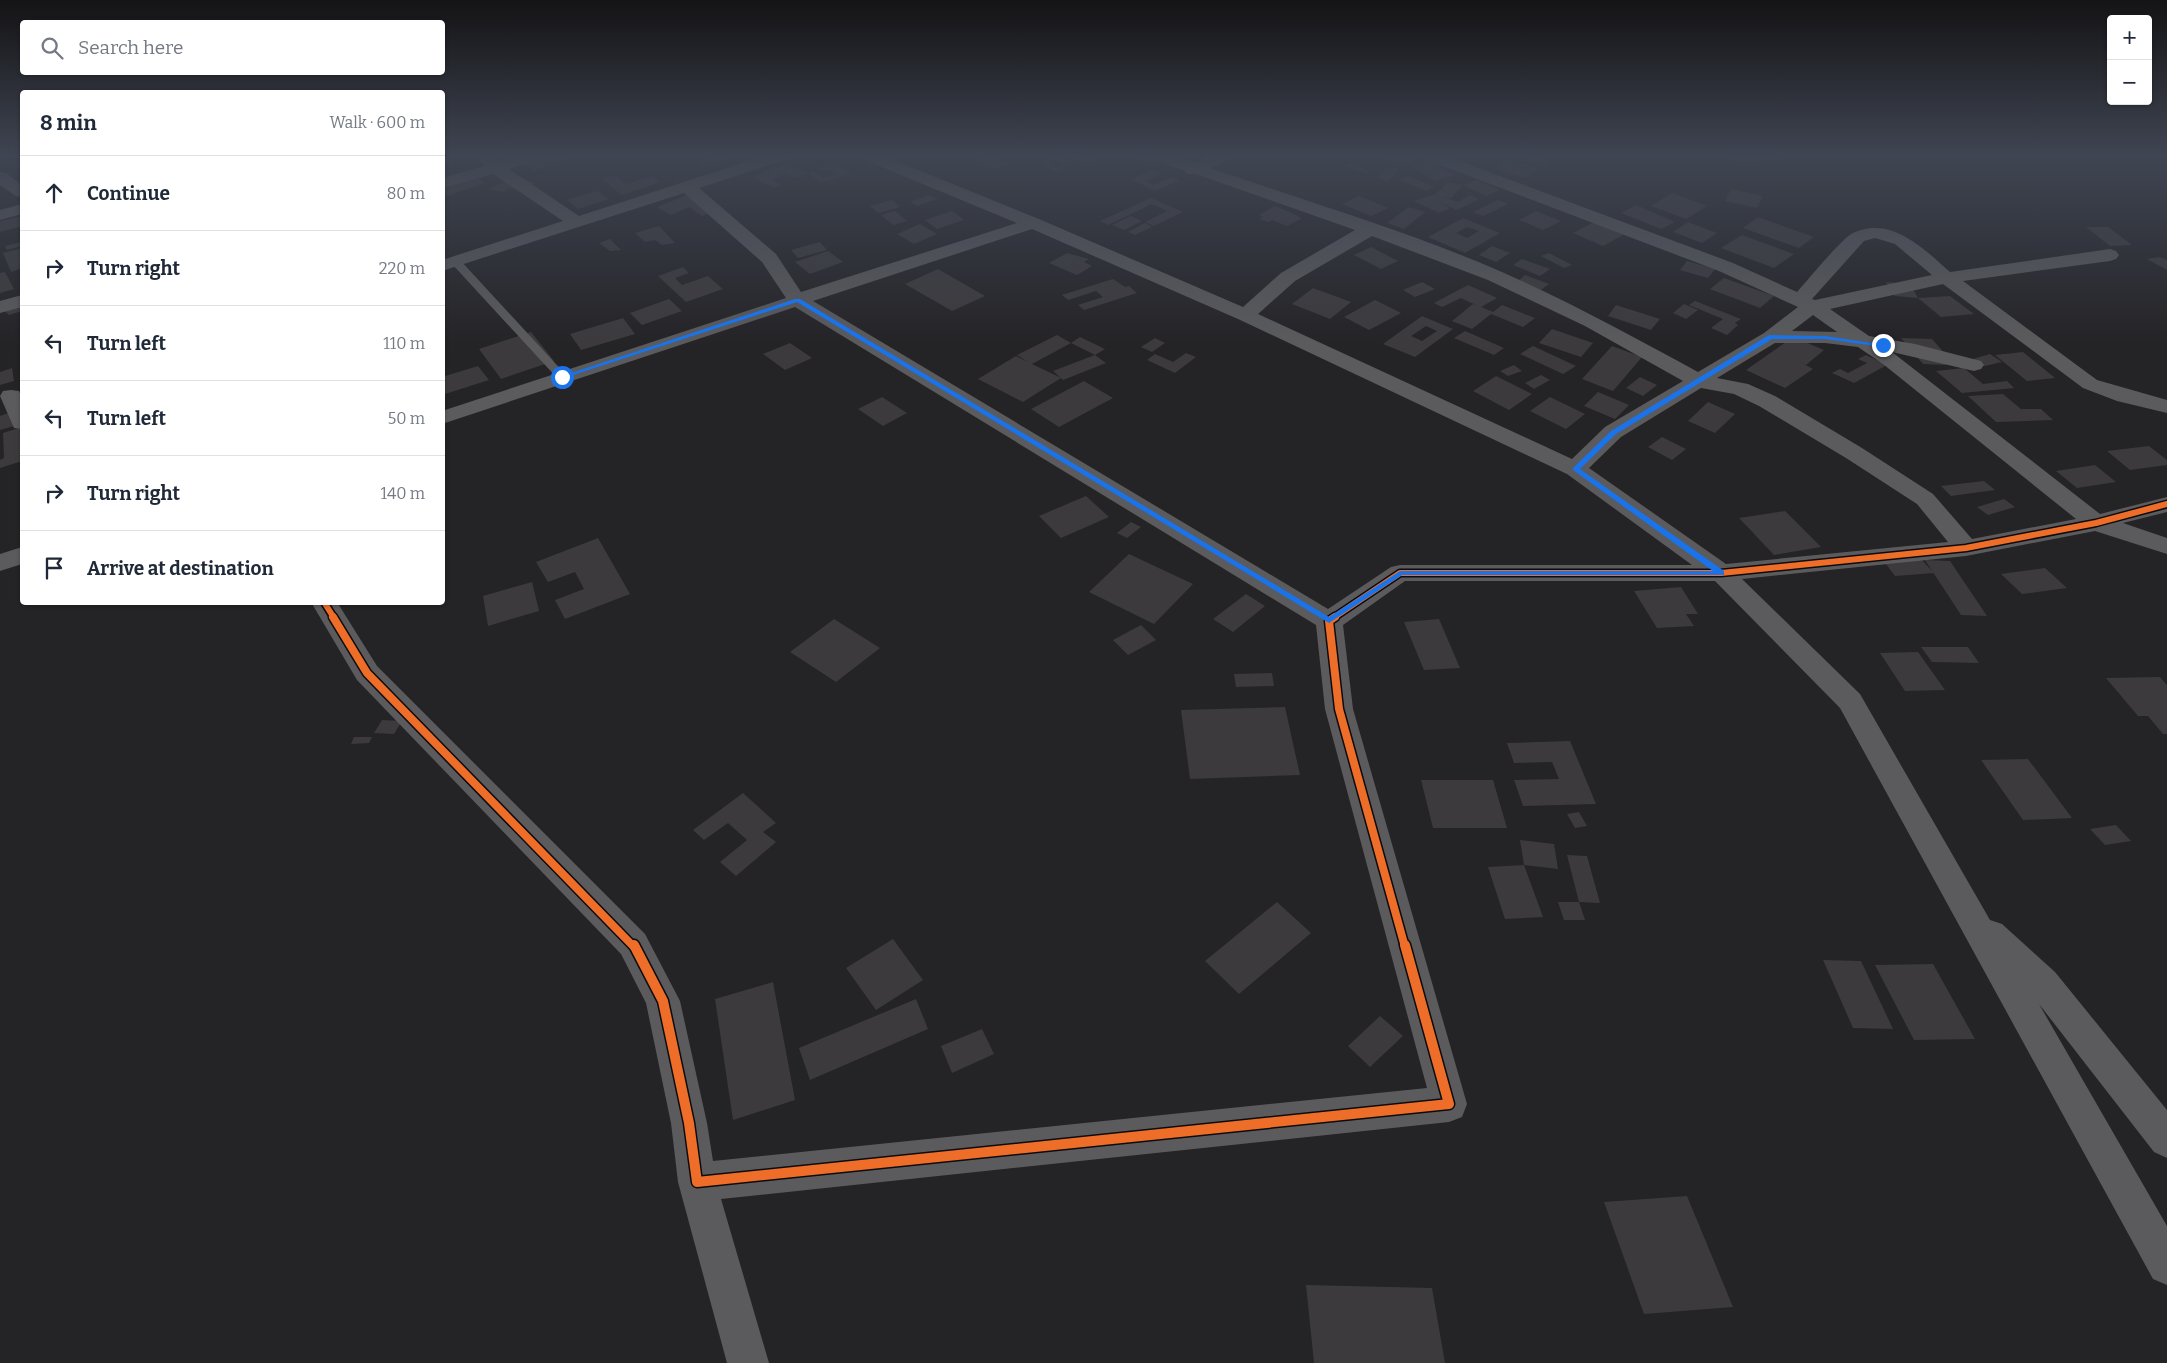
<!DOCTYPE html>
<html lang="en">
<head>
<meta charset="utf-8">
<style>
	:root { --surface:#fff; --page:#f2f2f3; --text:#1f2937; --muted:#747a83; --line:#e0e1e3 }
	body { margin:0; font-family:Bitter,serif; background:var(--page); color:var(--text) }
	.controls { position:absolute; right:15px; top:15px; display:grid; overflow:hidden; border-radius:5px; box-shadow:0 1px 4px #0004 }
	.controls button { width:45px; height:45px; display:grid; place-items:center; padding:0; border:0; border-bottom:1px solid var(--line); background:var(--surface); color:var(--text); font:25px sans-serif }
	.stop { position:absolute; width:15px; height:15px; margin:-11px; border:4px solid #1a73e8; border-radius:50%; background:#fff }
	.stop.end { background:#1a73e8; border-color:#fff; box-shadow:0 1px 5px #0008 }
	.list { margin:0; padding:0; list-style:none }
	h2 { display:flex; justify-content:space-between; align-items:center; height:65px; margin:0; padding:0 20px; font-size:21px }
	h2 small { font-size:16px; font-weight:400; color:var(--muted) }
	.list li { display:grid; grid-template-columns:32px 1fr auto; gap:15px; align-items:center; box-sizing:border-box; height:75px; padding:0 20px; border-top:1px solid var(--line) }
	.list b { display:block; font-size:19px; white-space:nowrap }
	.list em { font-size:16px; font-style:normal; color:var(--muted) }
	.icon { flex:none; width:28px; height:28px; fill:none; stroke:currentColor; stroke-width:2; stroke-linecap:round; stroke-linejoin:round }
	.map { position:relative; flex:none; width:2167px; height:1363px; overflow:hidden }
	.search { position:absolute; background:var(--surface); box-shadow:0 1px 4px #0004; left:20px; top:20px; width:425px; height:55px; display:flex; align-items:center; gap:12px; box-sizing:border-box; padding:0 18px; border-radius:5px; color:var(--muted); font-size:19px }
	.panel { position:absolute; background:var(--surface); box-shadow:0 1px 4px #0004; left:20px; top:90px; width:425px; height:515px; border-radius:5px }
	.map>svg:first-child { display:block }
	.building { fill:#3c3a3d; fill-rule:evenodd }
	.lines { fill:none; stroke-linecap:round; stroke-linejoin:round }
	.lane { fill:#5b5b5d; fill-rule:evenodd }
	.street { fill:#5b5b5d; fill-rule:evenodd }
	.cycleway-far2-casing { stroke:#0c0c0e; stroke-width:9 }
	.cycleway-far1-casing { stroke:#0c0c0e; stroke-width:11 }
	.cycleway-casing { stroke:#0c0c0e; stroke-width:13 }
	.cycleway-far2 { stroke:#ee6e29; stroke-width:6 }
	.cycleway-far1 { stroke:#ee6e29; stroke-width:8 }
	.cycleway { stroke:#ee6e29; stroke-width:10 }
	.route { fill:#1a73e8 }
</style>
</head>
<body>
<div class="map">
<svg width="2167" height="1363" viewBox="0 0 2167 1363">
	<rect width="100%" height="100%" fill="#242326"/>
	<!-- building -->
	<path class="building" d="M442,155H443L453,163L442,166Z
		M547,155H567L572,159L534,171L523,163Z
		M718,155H723L732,160L708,168L698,163Z
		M991,155H995L1010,164L992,170L975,161Z
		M1053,155H1059L1077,163L1057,172L1036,163ZM1058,160L1067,164L1058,168L1050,164Z
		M1076,155L1087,160L1096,155L1104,157L1089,165L1065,156Z
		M1126,155H1149L1161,160L1150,165Z
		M1381,155H1405L1416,159L1404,166L1378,157Z
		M1514,155H1527L1551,162L1546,166L1513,157Z
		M1724,155H1777L1784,161L1735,164Z
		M1506,159L1538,168L1527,178L1495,169Z
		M1428,161L1454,175L1436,181L1410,167Z
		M833,162L852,174L821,182L808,173L813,171L823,178L836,174L829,169L822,171L817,168Z
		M784,163L808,173L794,178L786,174L772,180L781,185L774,188L752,177Z
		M1350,163L1371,172L1365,174L1344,165Z
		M1389,166L1400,169L1388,181L1377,178Z
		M1155,169L1163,174L1145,181L1153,185L1172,177L1179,181L1155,191L1131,179Z
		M615,175L626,184L652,176L661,182L622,195L602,179Z
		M475,176L485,183L448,196L442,192V187Z
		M1408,176L1434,187L1426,191L1399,179Z
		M513,177L535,183L520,191L510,188L503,192L490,189Z
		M1476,180L1500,190L1486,196L1463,185Z
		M1448,182L1463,185L1451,198L1442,196L1458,202L1470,195L1479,199L1457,210L1434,200L1450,208L1439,213L1414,201L1436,194Z
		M1731,189L1763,196L1757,208L1725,201Z
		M597,191L609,199L578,209L567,200Z
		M1672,193L1707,206L1686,219L1651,206Z
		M687,195L714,211L702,216L689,207L671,215L657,207Z
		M929,195L937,199L917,206L910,202Z
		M1359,196L1388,208L1371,216L1342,204Z
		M1151,198L1183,212L1154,226L1145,222L1167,211L1152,204L1108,225L1100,221Z
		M892,200L900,207L878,213L870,206Z
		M1498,200L1508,204L1483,216L1473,212Z
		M1636,205L1675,222L1661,229L1621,213Z
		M1275,206L1287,211L1302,218L1287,226L1272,220L1268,222L1259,219L1263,217L1259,215Z
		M1409,207L1425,212L1404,229L1387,223Z
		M895,211L907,221L893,225L881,215Z
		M952,211L964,220L937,229L925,220Z
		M1536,211L1561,221L1543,230L1519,220Z
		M22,216V226L0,232V221Z
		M1131,216L1142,221L1124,230L1112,225Z
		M1758,217L1814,237L1799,248L1743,228Z
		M1463,218L1500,233L1465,253L1428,237ZM1467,227L1479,231L1467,238L1456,233Z
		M1594,222L1625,234L1603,246L1573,233Z
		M1688,222L1717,233L1702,243L1673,232Z
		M1145,223L1152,227L1135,235L1128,232Z
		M920,224L937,234L914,244L897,234Z
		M659,226L675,243L662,245L655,240L645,242L635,233Z
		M2086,227H2108L2132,245L2110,246Z
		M1742,235L1794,254L1774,268L1721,248Z
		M610,239L621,250L610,251L599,243Z
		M22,242V246L7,250L5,246Z
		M820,242L827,250L798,258L791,250Z
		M1492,246L1510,253L1496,262L1479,255Z
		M1371,247L1398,261L1381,269L1354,255Z
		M22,248V268L11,272L3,253Z
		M828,251L843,262L810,274L795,262Z
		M1067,253L1089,259L1084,262L1092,266L1077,275L1049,263Z
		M1549,253L1572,265L1564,268L1541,256Z
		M2160,257L2167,260V270L2147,259Z
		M1522,259L1550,269L1540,276L1513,265Z
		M1687,261L1715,269L1708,278L1680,270Z
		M683,267L689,273L675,278L682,285L708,276L723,289L686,302L658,276Z
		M938,269L985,296L952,311L905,284Z
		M5,272L14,289L0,293V273Z
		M1525,275L1549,284L1541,290L1518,281Z
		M1724,278L1774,296L1760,308L1710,289Z
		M1113,279L1125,287L1129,286L1137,293L1084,310L1078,305L1103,297L1096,291L1068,300L1062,295Z
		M1422,282L1435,289L1415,297L1403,290Z
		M1886,282L1910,284L1918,298L1895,296Z
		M1468,285L1497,298L1481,307L1493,312L1502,305L1535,318L1523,327L1491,314L1472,329L1452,321L1473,304L1478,306L1461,298L1442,307L1434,303Z
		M1313,288L1351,302L1330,319L1292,304Z
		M1950,296L1974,314L1941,317L1918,298Z
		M669,299L682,311L642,325L630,313Z
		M1375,300L1401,313L1369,330L1344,317Z
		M1695,301L1741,319L1735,323L1738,325L1727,335L1711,328L1723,319L1689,305Z
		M1684,304L1698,310L1686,319L1673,313Z
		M22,305V311L9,315L5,311Z
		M1616,305L1660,319L1651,330L1608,316Z
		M1422,316L1453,329L1415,357L1383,344ZM1426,326L1437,331L1422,341L1411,336Z
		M623,318L635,334L581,350L570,334Z
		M1552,329L1593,343L1581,357L1539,343Z
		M1465,331L1504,348L1494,355L1454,338Z
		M531,332L554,361L501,379L479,349Z
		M1057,335L1071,343L1032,364L1061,378L1023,402L978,379L1016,356L1028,362L1017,355Z
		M1080,337L1105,349L1095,355L1071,343Z
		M1793,337L1824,350L1806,365L1800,362L1813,369L1785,388L1746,370Z
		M1155,338L1165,343L1152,352L1141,347Z
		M1901,338L1932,339L1949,358H1940L1946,365L1923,364Z
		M790,343L812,358L785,370L763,354Z
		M1533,346L1576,366L1563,374L1520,354Z
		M1612,346L1642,357L1613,391L1582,379Z
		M2023,352L2055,378L2027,381L1995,355Z
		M1186,353L1196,357L1175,373L1147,360L1155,354L1173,362Z
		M1990,354L2002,362L1985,366L1973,359Z
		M1095,355L1106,363L1063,380L1053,371Z
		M1866,355L1887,365L1854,383L1832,373L1840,369L1848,373L1867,363L1858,359Z
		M1514,365L1522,371L1508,376L1500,371Z
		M478,366L489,380L442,395V377Z
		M12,368L14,381L0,385V372Z
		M1964,368L1983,384L2007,381L2014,388L1962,393L1936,371Z
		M1541,375L1550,380L1534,389L1525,383Z
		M1496,376L1532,394L1509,410L1473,391Z
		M1640,377L1657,385L1643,396L1626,388Z
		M1084,381L1113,398L1059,427L1031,409Z
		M1598,392L1629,405L1615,419L1584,406Z
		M2003,394L2021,409H2041L2053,420L1996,422L1968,396Z
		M882,397L907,413L883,426L858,409Z
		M1550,397L1585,414L1566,429L1530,411Z
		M1708,402L1735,414L1715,433L1688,421Z
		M11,412L14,426L0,430V416Z
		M22,427V461L0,468V460L4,458L3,433Z
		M1662,437L1686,449L1672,460L1648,447Z
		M2149,446L2167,460V465L2130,470L2107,451Z
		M2095,465L2116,482L2077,488L2056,471Z
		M1984,481L1995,490L1951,496L1941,486Z
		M1086,496L1109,517L1061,538L1039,516Z
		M2004,499L2015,507L1988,515L1977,507Z
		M1785,511L1821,547L1774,555L1739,518Z
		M1131,522L1141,527L1127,538L1117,533Z
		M598,538L630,594L565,619L555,600L584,589L575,572L548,582L536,562Z
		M1129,554L1193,584L1154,624L1089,592Z
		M1920,558L1934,573L1895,576L1883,560Z
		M1925,560L1950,561L1987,616L1961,615Z
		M2045,568L2067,588L2022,594L2001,574Z
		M532,582L539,611L488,626L483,596Z
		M1681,587L1698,614H1686L1694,626L1657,628L1634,591Z
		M1246,594L1265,606L1233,632L1213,619Z
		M834,619L880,648L836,682L790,652Z
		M1439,619L1460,668L1424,670L1404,622Z
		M1141,625L1156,640L1128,655L1113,640Z
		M1921,647H1968L1979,663L1932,662Z
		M1918,652L1945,690L1905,691L1880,653Z
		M1272,673L1274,686L1236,687L1234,674Z
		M2160,677L2167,685V734H2163L2148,716H2138L2106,678Z
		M1285,707L1300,775L1190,779L1181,710Z
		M382,720L402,721L394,734L374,733Z
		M354,737H372L369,743L351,744Z
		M1570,741L1596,804L1523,806L1514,780L1559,779L1552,762L1514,763L1507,743Z
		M2028,759L2072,818L2023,820L1981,760Z
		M1421,780H1493L1507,828H1433Z
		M743,793L776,823L763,832L776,842L736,876L720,862L747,840L728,823L704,840L693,830Z
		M1579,812L1587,826L1575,828L1567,814Z
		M2116,825L2131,841L2105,845L2090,829Z
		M1520,840L1554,844L1558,869L1524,865Z
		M1567,855L1587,856L1600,903L1579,902L1585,920H1564L1558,902H1579Z
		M1524,865L1543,917L1505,919L1488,867Z
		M1277,902L1311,933L1239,994L1205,961Z
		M893,939L923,980L876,1010L846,968Z
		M1823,960L1861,961L1893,1029L1853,1028Z
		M1933,964L1975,1039L1914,1040L1875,965Z
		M773,982L795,1100L733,1120L715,999Z
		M916,999L928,1029L810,1080L799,1048Z
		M1380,1016L1403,1036L1370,1067L1348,1046Z
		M982,1029L994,1054L952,1073L941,1046Z
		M1687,1196L1733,1307L1644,1314L1604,1202Z
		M1306,1285L1432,1288L1445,1363H1314Z"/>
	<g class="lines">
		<!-- lane -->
		<path class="lane" d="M456,259L460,260L566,375L568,377L566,379H558L452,264L451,262Z"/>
		<!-- street -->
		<path class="street" d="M475,155H493L499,162L521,155H548L546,158L509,169L579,216L767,155H793L791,158L699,188L776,254L801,292L1017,223L860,158L858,155H881L1039,219L1243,307L1281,273L1355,230L1196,174H1187L1185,171L1150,158L1148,155H1173L1195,163L1213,155H1235L1233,158L1210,168C1308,202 1408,231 1502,272C1570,302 1634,337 1698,372L1764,333L1798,307L1719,271L1422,158L1420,155H1444L1733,263L1797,292C1807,281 1843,237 1853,233C1891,215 1924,249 1950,272L2110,249L2116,251L2119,255L2116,259L2110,261L1963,281L2097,380L2167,400V413L2117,401L2083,388L1943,284L1830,309L1869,336L1915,344L1981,361L1984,365L1981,369L1974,371L1892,352L2100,514L2167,497V512L2123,523L2167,538V554L2095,531L1966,556L1742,579L1860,694L1990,920L2002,924L2055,972L2167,1110V1158L2154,1152L2039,1004L2167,1226V1285L2153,1279L1840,708L1715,581H1405L1343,625L1353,709L1467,1104L1462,1117L1449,1122L721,1199L769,1363H727L678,1182L671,1123L646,1003L621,954L357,680L311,602H337L377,666L645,934L680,1001L707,1123L713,1161L1427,1088L1325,709L1316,625L795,307L442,424V411L786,298L762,262L684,193L442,271V260L563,221L493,174L442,188V178L484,166ZM1032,229L1238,319L1567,474L1692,565H1400L1391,567L1328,609L813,301ZM1372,236L1488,280L1585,326L1683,381L1605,427L1572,459L1258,314L1295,281ZM1875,238L1895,244L1932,275L1815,300L1812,299L1864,241ZM1813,315L1837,332L1792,331ZM1775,343H1825L1858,347L1883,364L2076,519L1972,539L1933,494L1862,448L1775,396L1748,384L1717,378ZM1701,388L1734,394L1759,406L1846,458L1917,504L1948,542L1726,564L1589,468L1621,437Z
			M0,172L6,173L22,185V197L16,196L0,185Z
			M22,204V214L0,220V210Z
			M22,295V307L0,313V301Z
			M11,390L19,391L22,398V429L14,428L0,396L3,391Z
			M22,547V564L0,571V554Z"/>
		<defs>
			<path id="cycleway-far2" d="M324,602L334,618
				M1333,618L1400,573H1721L1966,548L2096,523L2167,504"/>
			<path id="cycleway-far1" d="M333,617L367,673L634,947
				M1335,617L1329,621L1339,709L1405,947"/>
			<path id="cycleway" d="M634,945L663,1001L689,1123L697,1182L1449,1104L1405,945"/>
		</defs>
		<!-- cycleway-far2 casing -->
		<use href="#cycleway-far2" class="cycleway-far2-casing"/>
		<!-- cycleway-far1 casing -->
		<use href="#cycleway-far1" class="cycleway-far1-casing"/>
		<!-- cycleway casing -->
		<use href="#cycleway" class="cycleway-casing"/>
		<!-- cycleway-far2 -->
		<use href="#cycleway-far2" class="cycleway-far2"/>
		<!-- cycleway-far1 -->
		<use href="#cycleway-far1" class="cycleway-far1"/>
		<!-- cycleway -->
		<use href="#cycleway" class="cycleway"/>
	</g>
	<!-- sky -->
	<linearGradient id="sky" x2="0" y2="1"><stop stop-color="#141315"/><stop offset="0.45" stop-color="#3f4552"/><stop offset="1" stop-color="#3f4552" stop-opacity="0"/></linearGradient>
	<rect width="2167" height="346" fill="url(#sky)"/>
	<!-- route -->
	<path class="route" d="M795,299H800L1329,617L1400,571H1713L1573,470V468L1611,431L1769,335L1825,336L1886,345L1883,347L1825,339H1772L1616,434L1580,469L1724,571V575H1402L1329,623L797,302L564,378L559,377Z"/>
</svg>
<div class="controls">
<button>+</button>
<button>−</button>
</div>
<div class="stop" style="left:562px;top:377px"></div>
<div class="stop end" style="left:1883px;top:345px"></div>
<div class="search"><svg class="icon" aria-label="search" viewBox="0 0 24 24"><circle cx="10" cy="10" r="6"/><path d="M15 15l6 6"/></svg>Search here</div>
<section class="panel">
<h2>8 min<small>Walk · 600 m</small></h2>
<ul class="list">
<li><svg class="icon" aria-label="ahead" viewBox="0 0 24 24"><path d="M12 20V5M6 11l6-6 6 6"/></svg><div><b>Continue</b></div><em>80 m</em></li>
<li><svg class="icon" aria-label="right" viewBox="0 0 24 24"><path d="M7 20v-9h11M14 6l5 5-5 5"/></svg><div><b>Turn right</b></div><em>220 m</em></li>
<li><svg class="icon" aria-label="left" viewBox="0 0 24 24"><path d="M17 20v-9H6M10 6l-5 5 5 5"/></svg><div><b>Turn left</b></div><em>110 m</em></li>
<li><svg class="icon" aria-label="left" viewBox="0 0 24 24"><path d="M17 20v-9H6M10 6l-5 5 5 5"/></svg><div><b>Turn left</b></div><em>50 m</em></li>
<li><svg class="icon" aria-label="right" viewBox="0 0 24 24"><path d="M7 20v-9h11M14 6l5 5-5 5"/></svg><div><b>Turn right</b></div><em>140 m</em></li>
<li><svg class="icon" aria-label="arrive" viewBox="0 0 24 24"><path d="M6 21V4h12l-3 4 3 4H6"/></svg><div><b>Arrive at destination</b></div></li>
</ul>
</section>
</div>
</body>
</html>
